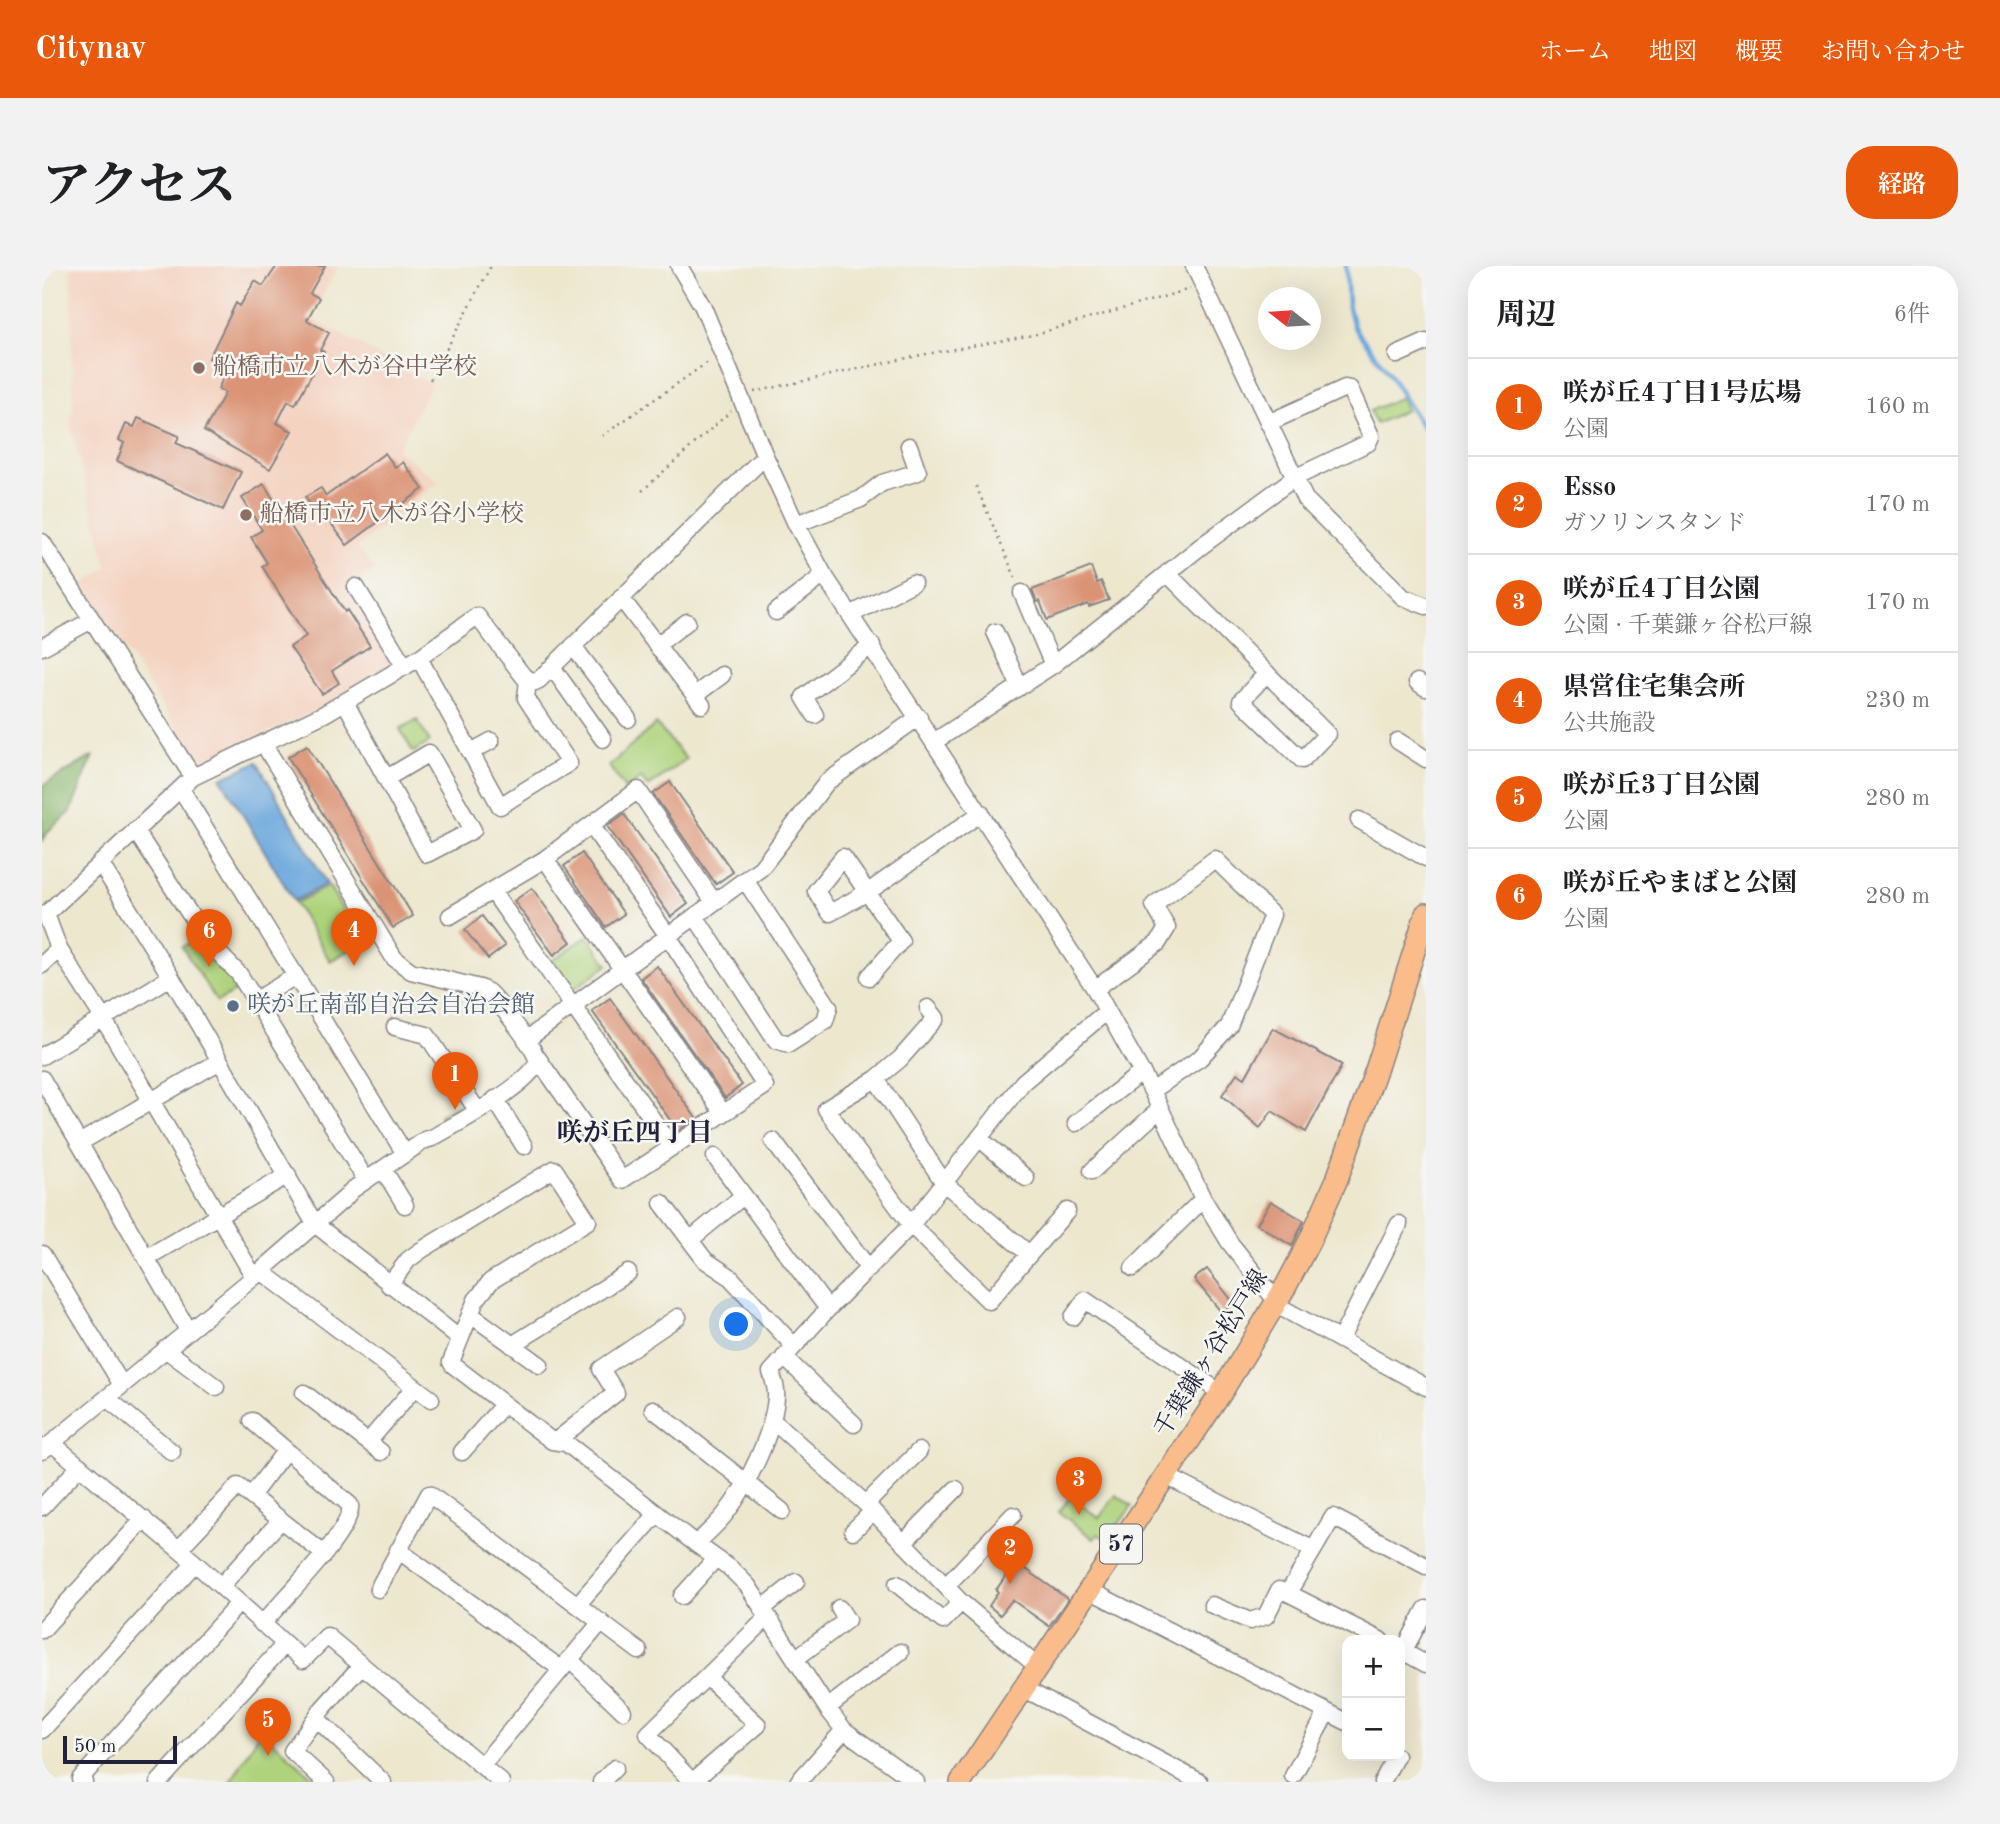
<!DOCTYPE html>
<html lang="ja">
<head>
<meta charset="utf-8">
<style>
	:root { --surface:#fff; --page:#f2f2f2; --text:#202124; --muted:#757577; --line:#e0e0e0; --accent:#ea580c }
	body { margin:0; font-family:"Old Standard TT","Noto Serif JP",serif; background:var(--page); color:var(--text) }
	.controls { position:absolute; right:21px; bottom:21px; display:grid; overflow:hidden; border-radius:14px; box-shadow:0 7px 28px #0002 }
	.controls button { width:63px; height:63px; display:grid; place-items:center; padding:0; border:0; border-bottom:2px solid var(--line); background:var(--surface); color:var(--text); font:35px sans-serif }
	.compass { position:absolute; left:1216px; top:21px; width:63px; height:63px; border-radius:50%; background:var(--surface); box-shadow:0 7px 28px #0002; rotate:287deg }
	.scale { position:absolute; left:21px; bottom:18px; width:114px; box-sizing:border-box; padding-left:7px; border:4px solid #22223b; border-top:0; font-size:19px; line-height:24px; white-space:nowrap; color:#22223b; -webkit-text-stroke:5px #f6f6f2; paint-order:stroke }
	.you { position:absolute; left:695px; top:1059px; width:24px; height:24px; margin:-18px; border:5px solid #fff; border-radius:50%; background:#1a73e8; box-shadow:0 0 0 10px #1a73e833 }
	.badge { display:grid; place-items:center; width:46px; height:46px; border-radius:50%; background:var(--accent); color:#fff; font-size:23px; font-weight:700 }
	.pin { position:absolute; translate:-50% -58px; filter:drop-shadow(0 2px 4px #0008) }
	.pin::after { content:''; position:absolute; top:37px; width:24px; height:21px; background:inherit; clip-path:polygon(0 0,100% 0,50% 100%) }
	.list { margin:0; padding:0; list-style:none }
	h2 { display:flex; justify-content:space-between; align-items:center; height:91px; margin:0; padding:0 28px; font-size:30px }
	h2 small { font-size:23px; font-weight:400; color:var(--muted) }
	.list li { display:grid; grid-template-columns:46px 1fr auto; gap:21px; align-items:center; box-sizing:border-box; height:98px; padding:0 28px; border-top:2px solid var(--line) }
	.list b { display:block; font-size:26px; white-space:nowrap }
	.list p { margin:0; font-size:23px; white-space:nowrap; color:var(--muted) }
	.list em { font-size:23px; font-style:normal; color:var(--muted) }
	.map { position:relative; flex:none; width:1384px; height:1516px; overflow:hidden; border-radius:28px }
	header { display:flex; align-items:center; gap:42px; box-sizing:border-box; height:98px; padding:0 35px; background:var(--accent); color:#fff }
	header strong { font-size:33px }
	nav { display:flex; gap:38px; margin-inline-start:auto; font-size:24px }
	.intro { display:flex; align-items:center; justify-content:space-between; box-sizing:border-box; height:168px; padding:0 42px }
	h1 { margin:0; font-size:49px }
	.button { padding:18px 32px; border-radius:28px; background:var(--accent); color:#fff; font-size:24px; font-weight:700 }
	main { display:flex; gap:42px; padding:0 42px }
	aside { flex:1; background:var(--surface); border-radius:28px; box-shadow:0 7px 28px #0002 }
	.map>svg:first-child { display:block }
	.built { fill:#f4d3c1 }
	.green { fill:#aed37c; stroke:#687a5c; stroke-width:2 }
	.forest { fill:#8ab56c; stroke:#566c54; stroke-width:2 }
	.water { fill:#69a6db; stroke:#46648b; stroke-width:2 }
	.lines { fill:none; stroke-linecap:round; stroke-linejoin:round }
	.stream { stroke:#69a6db; stroke-width:4.5 }
	.building { fill:#db9375 }
	.minor-casing { stroke:#888484; stroke-width:19 }
	.major-casing { stroke:#888484; stroke-width:24 }
	.path { stroke:#888484; stroke-width:2.5; stroke-dasharray:2 5; stroke-linecap:butt }
	.minor { stroke:#fff; stroke-width:16 }
	.major { stroke:#fabc8b; stroke-width:21 }
	.education-dot { fill:#8d6e63; stroke:#f6f6f2; stroke-width:2.5 }
	.service-dot { fill:#5c6f8a; stroke:#f6f6f2; stroke-width:2.5 }
	.labels { text-anchor:middle; dominant-baseline:central; stroke-width:5; stroke-linejoin:round; paint-order:stroke }
	.shield { fill:#f6f6f2; stroke:#626272; stroke-width:2 }
	.shield-label { font-size:23px; font-weight:bold; fill:#22223b }
	.education-label { font-size:24px; fill:#785e54; stroke:#f6f6f2; text-anchor:start }
	.service-label { font-size:24px; fill:#4e5e75; stroke:#f6f6f2; text-anchor:start }
	.street-label { font-size:24px; fill:#22223b; stroke:#f6f6f2 }
	.neighbourhood-label { font-size:26px; font-weight:bold; fill:#22223b; stroke:#f6f6f2 }
</style>
</head>
<body>
<header>
<strong>Citynav</strong>
<nav><a>ホーム</a><a>地図</a><a>概要</a><a>お問い合わせ</a></nav>
</header>
<div class="intro"><h1>アクセス</h1><a class="button">経路</a></div>
<main>
<div class="map">
<svg width="1384" height="1516" viewBox="0 0 1384 1516">
	<rect width="100%" height="100%" fill="#f6f6f2"/>
	<filter id="ink" filterUnits="userSpaceOnUse"><feTurbulence type="fractalNoise" baseFrequency=".0143" numOctaves="2"/><feDisplacementMap in="SourceGraphic" scale="14" xChannelSelector="R" yChannelSelector="G"/><feConvolveMatrix kernelMatrix="1 2 1 2 8 2 1 2 1" color-interpolation-filters="sRGB"/></filter>
	<filter id="wash" filterUnits="userSpaceOnUse"><feTurbulence type="fractalNoise" baseFrequency=".00686" numOctaves="4" result="noise"/><feDisplacementMap in="SourceGraphic" scale="28" xChannelSelector="R" yChannelSelector="G"/><feGaussianBlur stdDeviation="1.57" result="paint"/><feColorMatrix in="noise" values="0 0 0 0 0 0 0 0 0 0 0 0 0 0 0 0 0 1.4 0 .05"/><feComposite in="paint" operator="in"/></filter>
	<g filter="url(#wash)">
		<rect width="100%" height="100%" fill="#ede7ce"/>
		<!-- built -->
		<path class="built" d="M29,0H296L269,52L389,118L355,184L397,216L315,281L333,304L310,320L354,394L277,443L162,495L152,490L42,318L65,301L28,157L31,141Z"/>
		<!-- green -->
		<path class="green" d="M1359,131L1364,144L1334,158L1328,145Z
			M375,454L388,476L371,486L358,463Z
			M614,458L644,493L606,521L599,512L584,524L567,500Z
			M287,620L320,677L288,695L253,637Z
			M546,670L566,699L528,725L508,696Z
			M155,672L198,722L175,736L140,681Z
			M420,836L422,840L418,848L401,858L397,849Z
			M1074,1229L1090,1240L1065,1274L1056,1268L1052,1273L1017,1246L1028,1231L1057,1252Z
			M219,1464L276,1516H189Z"/>
		<!-- forest -->
		<path class="forest" d="M51,490L28,547L5,566L0,576V520Z"/>
		<!-- water -->
		<path class="water" d="M215,496L285,618L252,635L179,512Z"/>
		<g class="lines">
			<!-- stream -->
			<path class="stream" d="M1304,0L1306,38L1312,61L1344,103L1384,167"/>
		</g>
		<g id="blocks">
			<!-- building -->
			<path class="building" d="M235,0H283L268,27L277,32L265,54L287,67L278,84L282,86L253,139L246,135L235,157L250,165L228,203L162,165L183,127L176,123L186,102L167,92L194,37L198,40L213,15L221,20Z
				M96,152L137,170L134,177L199,206L181,244L75,195L82,177L77,174L84,158L92,161Z
				M343,187L354,202L361,196L381,223L305,279L285,252L281,255L263,231L279,222L284,230Z
				M222,218L303,346L305,344L328,380L290,405L297,417L280,428L248,381L264,370L220,300L225,297L209,271L220,264L200,232Z
				M1049,301L1055,317L1059,315L1067,334L1047,341L1046,338L1005,354L998,335L995,336L990,324Z
				M265,479L371,650L351,662L246,491Z
				M628,516L691,606L674,618L611,528Z
				M582,548L646,638L629,651L565,560Z
				M540,587L582,648L564,661L522,600Z
				M490,622L529,676L512,689L472,635Z
				M440,650L463,680L446,693L423,664Z
				M615,700L700,819L683,832L599,712Z
				M568,732L654,852L636,865L550,745Z
				M1231,762L1300,799L1264,866L1230,845L1218,862L1180,829L1195,807L1203,812Z
				M1229,935L1262,955L1250,980L1215,958Z
				M1165,1003L1192,1037L1180,1047L1152,1013Z
				M974,1296L1026,1333L1007,1360L970,1334L958,1349L947,1340L956,1326L954,1324Z"/>
		</g>
	</g>
	<g filter="url(#ink)">
		<use href="#blocks" fill-opacity="0" stroke="#888484" stroke-width="2"/>
		<g class="lines">
			<defs>
				<path id="minor" d="M637,0L661,41L723,190L754,258L782,309L1053,723L1110,825L1161,933L1188,977L1240,1042L1384,1121
					M1152,0L1263,233L1361,331L1384,340
					M1355,89L1384,76
					M754,258L819,233L840,217L876,206L867,180
					M0,276L151,511
					M1125,307L1285,468L1260,494L1199,435L1225,407
					M314,321L363,401
					M980,327L1011,399
					M579,332L660,439
					M734,346L782,309
					M810,348L871,317
					M953,366L978,421
					M615,379L645,356
					M531,380L586,453
					M0,381L50,354
					M377,392L458,540L527,497L484,432L486,414
					M510,401L561,473
					M1375,416L1384,422
					M653,429L680,409
					M303,436L385,588L431,564L387,487L345,512
					M773,449L762,431L830,379
					M893,475L1011,399L1158,281L1252,212L1326,177L1329,170L1308,123L1303,122L1226,157
					M1356,475L1384,493
					M429,486L449,475
					M139,523L363,888
					M1317,554L1384,592
					M93,564L166,676L197,708L324,914
					M503,593L681,847
					M58,597L129,711L273,958L418,1073
					M451,626L630,881
					M408,650L503,593L596,524L672,636
					M653,650L734,774L747,778L783,755L787,741L703,614
					M0,699L17,683
					M827,711L859,675L801,591L774,625L788,647L826,626L939,547
					M1053,723L1116,677L1125,662L1112,639L1173,593L1230,649L1187,760L1158,792L1110,825
					M213,735L253,710
					M886,742L894,752L858,793L834,813L784,843L869,959L947,1035L1025,945
					M353,761L385,769L435,844
					M484,774L719,602L785,516L877,451
					M0,790L129,711
					M495,791L580,914L723,820L626,670L549,559
					M0,813L146,1064
					M834,813L902,917L987,988
					M453,833L482,880
					M1034,857L1100,806
					M937,872L984,912
					M731,875L827,1003
					M37,877L178,795
					M673,891L786,1043
					M341,903L363,939
					M1050,905L1118,843
					M620,937L663,994L687,1010L752,1080
					M648,974L701,930
					M0,988L80,1119
					M104,992L246,909
					M1091,1002L1161,933
					M219,1005L389,1133
					M212,1011L61,752L17,683L4,648L151,511L282,448L377,392L435,350L482,411L493,416L497,414L723,190
					M347,1019L366,994L378,985L512,903L546,955L449,1015L434,1034L409,1096L411,1099L510,1175L524,1177L654,1278L688,1302L706,1320L785,1442L802,1464L874,1516
					M428,1048L498,1099
					M1031,1051L1043,1034L1179,1127
					M1298,1074L1357,958
					M470,1079L586,1007
					M123,1083L174,1121
					M742,1091L812,1158
					M262,1127L339,1186
					M65,1132L130,1186
					M611,1143L740,1245
					M730,1154L824,1238L919,1336L996,1401
					M210,1155L308,1239C313,1263 238,1337 220,1358
					M514,1175L574,1127L559,1103L636,1051
					M326,1176L373,1121
					M10,1177L153,1297L261,1394L285,1370L459,1516
					M0,1185L212,1011L303,932L310,924L383,874L390,872C412,859 488,819 495,796C498,787 455,734 446,726L438,722L369,705L352,692L221,477
					M420,1186L462,1138
					M1124,1210L1270,1283
					M209,1230L244,1184
					M824,1238L877,1185
					M0,1241L38,1200
					M811,1265L831,1245
					M861,1277L914,1223
					M654,1278C664,1268 676,1258 684,1247C706,1219 731,1167 734,1132C735,1123 732,1115 729,1106L786,1043L869,959L981,816L1065,745
					M137,1283L196,1220L282,1288
					M356,1284L519,1403
					M855,1318L901,1355L919,1336
					M179,1320L239,1254
					M904,1320L971,1249
					M336,1323L387,1228L597,1385
					M1047,1324L1305,1456
					M640,1330L674,1292
					M536,1338L615,1248
					M1170,1339L1208,1355L1224,1350L1237,1324L1246,1327
					M720,1343L754,1316
					M0,1364L102,1253
					M1338,1374L1246,1327L1291,1251L1384,1300
					M1358,1384L1384,1398
					M1361,1386L1384,1343
					M527,1393L581,1445
					M753,1393L805,1354L797,1342
					M665,1411L716,1459L650,1516L606,1468L726,1351
					M981,1422L1158,1516
					M785,1442L858,1386
					M274,1452L341,1516
					M0,1464L153,1297
					M440,1499L559,1356
					M1251,1510L1285,1446
					M42,1516L38,1513L197,1337
					M117,1516L243,1378
					M284,1516L250,1485L281,1442L320,1399
					M559,1516L573,1502
					M756,1516L802,1464
					M1340,1516L1354,1490"/>
				<path id="major" d="M919,1516L1179,1127L1244,1020L1268,974L1295,913L1335,801L1384,648"/>
			</defs>
			<!-- minor casing -->
			<use href="#minor" class="minor-casing"/>
			<!-- major casing -->
			<use href="#major" class="major-casing"/>
			<!-- path -->
			<path class="path" d="M388,114L449,0
				M712,126L879,89L991,69L1148,23
				M560,170L666,96
				M934,220L974,313
				M600,225L689,145"/>
			<!-- minor -->
			<use href="#minor" class="minor"/>
			<!-- major -->
			<use href="#major" class="major"/>
		</g>
	</g>
	<!-- markers -->
	<g class="education-dot">
		<circle cx="157" cy="102" r="7"/>
		<circle cx="204" cy="249" r="7"/>
	</g>
	<circle class="service-dot" cx="191" cy="740" r="7"/>
	<g class="labels">
		<!-- shield labels -->
		<rect class="shield" x="1058" y="1258.5" width="42" height="39" rx="5"/>
		<g class="shield-label">
			<text x="1079" y="1278">57</text>
		</g>
		<!-- education labels -->
		<g class="education-label">
			<text x="171" y="102">船橋市立八木が谷中学校</text>
			<text x="218" y="249">船橋市立八木が谷小学校</text>
		</g>
		<!-- service labels -->
		<g class="service-label">
			<text x="205" y="740">咲が丘南部自治会自治会館</text>
		</g>
		<!-- street labels -->
		<g class="street-label">
			<text transform="translate(1170 1088) rotate(-58)">千葉鎌ヶ谷松戸線</text>
		</g>
		<!-- neighbourhood labels -->
		<g class="neighbourhood-label">
			<text x="593" y="868">咲が丘四丁目</text>
		</g>
	</g>
</svg>
<div class="controls">
<button>+</button>
<button>−</button>
</div>
<svg class="compass" viewBox="-18 -18 36 36"><path d="M0-13l5 13h-10z" fill="#e53935"/><path d="M0 13l5-13h-10z" fill="#757577"/></svg>
<div class="scale">50 m</div>
<div class="you"></div>
<div class="pin badge" style="left:413px;top:844px">1</div>
<div class="pin badge" style="left:968px;top:1318px">2</div>
<div class="pin badge" style="left:1037px;top:1249px">3</div>
<div class="pin badge" style="left:312px;top:700px">4</div>
<div class="pin badge" style="left:226px;top:1490px">5</div>
<div class="pin badge" style="left:167px;top:701px">6</div>
</div>
<aside>
<h2>周辺<small>6件</small></h2>
<ul class="list">
<li><span class="badge">1</span><div><b>咲が丘4丁目1号広場</b><p>公園</p></div><em>160 m</em></li>
<li><span class="badge">2</span><div><b>Esso</b><p>ガソリンスタンド</p></div><em>170 m</em></li>
<li><span class="badge">3</span><div><b>咲が丘4丁目公園</b><p>公園 · 千葉鎌ヶ谷松戸線</p></div><em>170 m</em></li>
<li><span class="badge">4</span><div><b>県営住宅集会所</b><p>公共施設</p></div><em>230 m</em></li>
<li><span class="badge">5</span><div><b>咲が丘3丁目公園</b><p>公園</p></div><em>280 m</em></li>
<li><span class="badge">6</span><div><b>咲が丘やまばと公園</b><p>公園</p></div><em>280 m</em></li>
</ul>
</aside>
</main>
</body>
</html>
